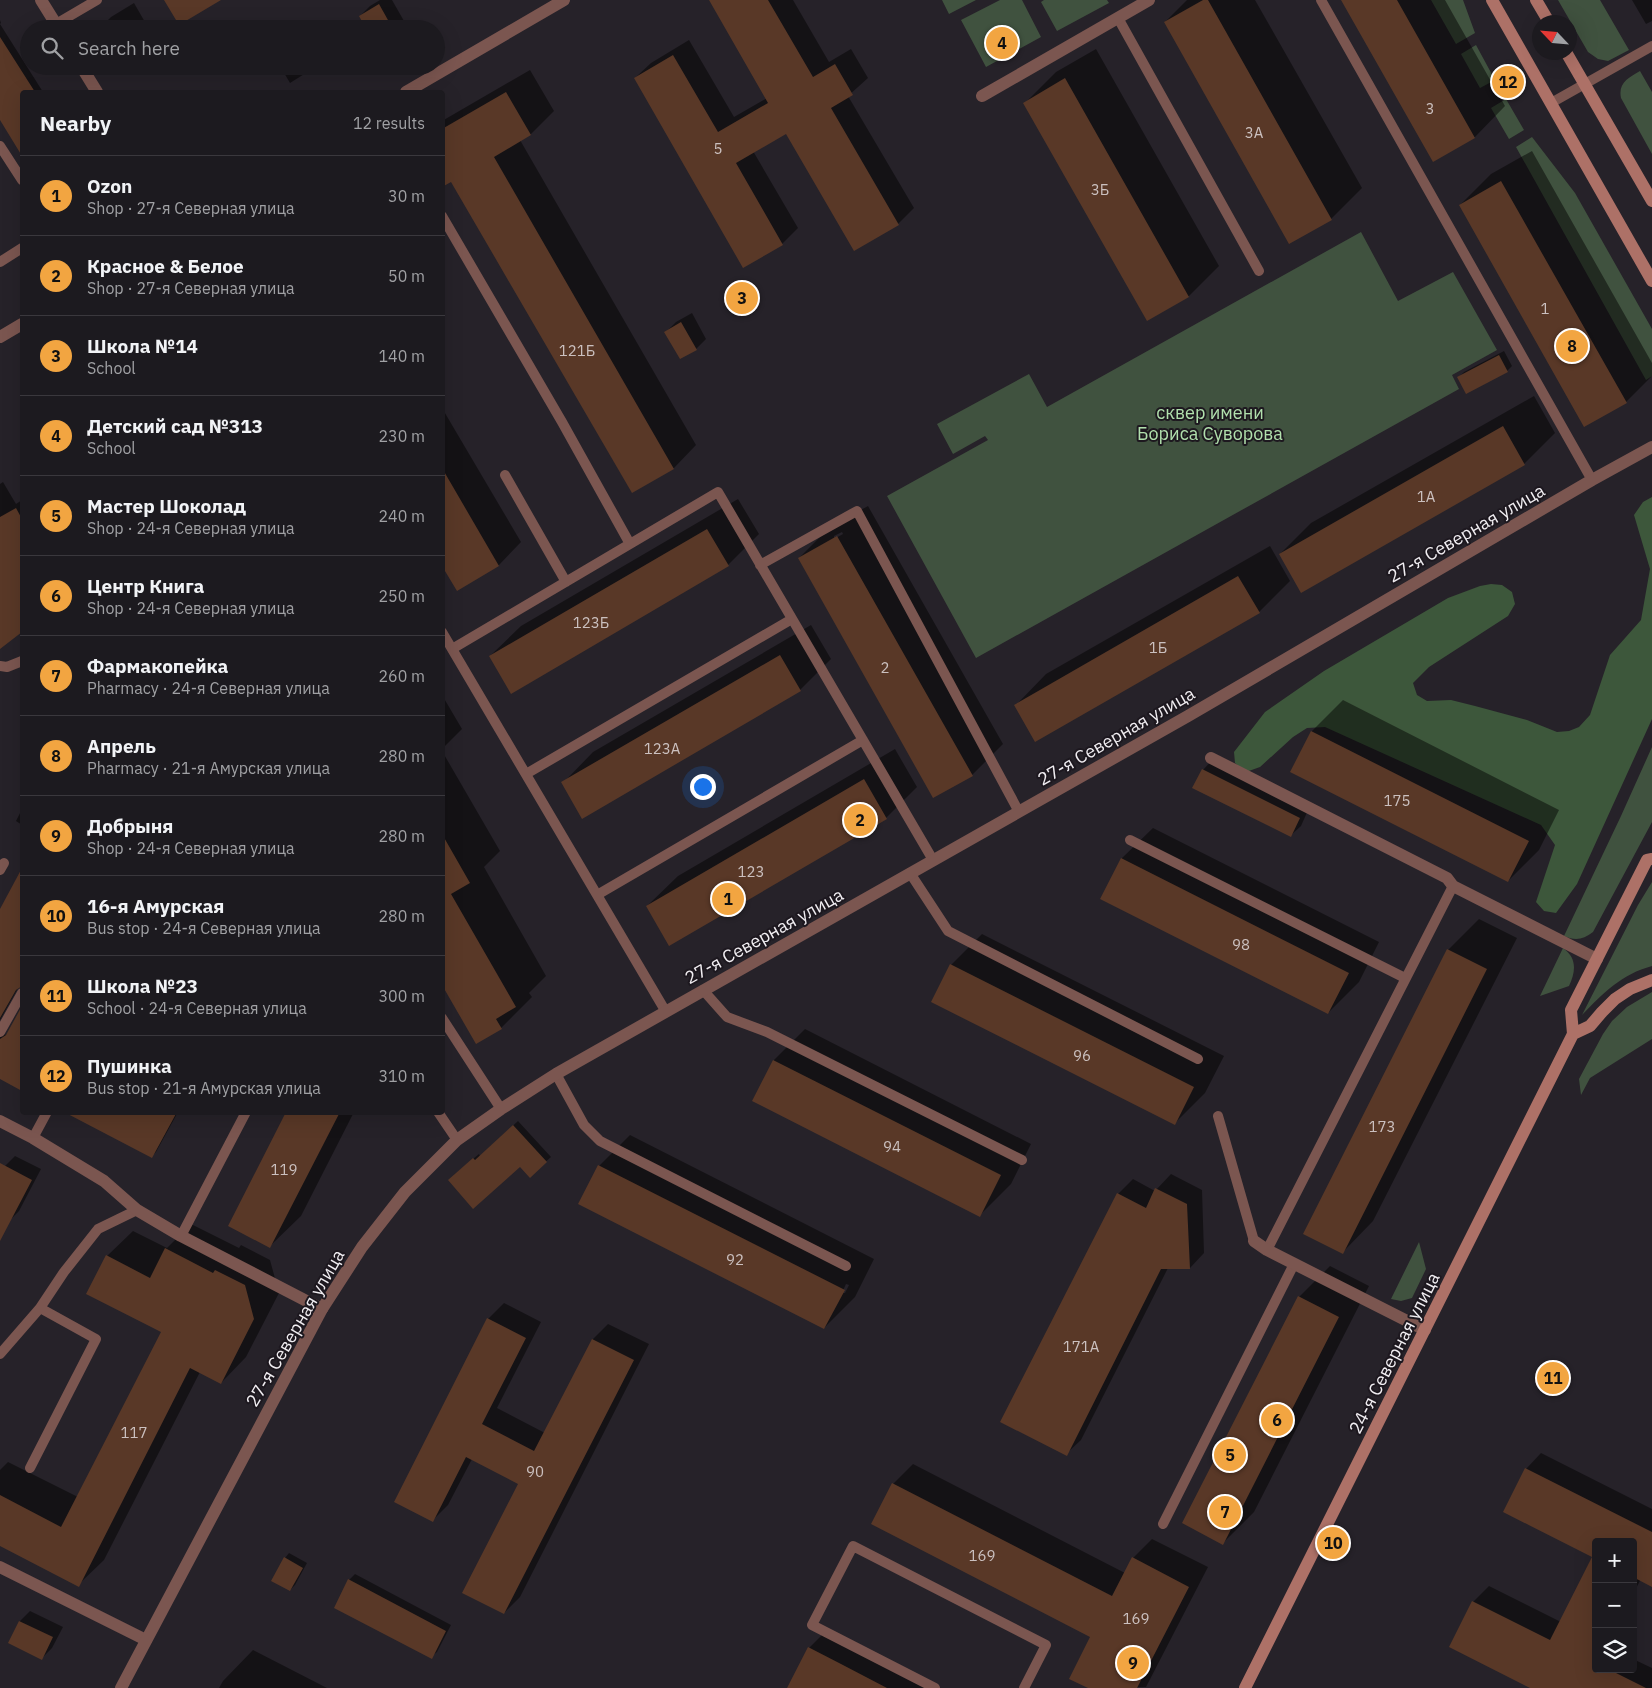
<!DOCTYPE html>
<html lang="en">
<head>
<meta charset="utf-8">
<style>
	:root { --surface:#1c1a1f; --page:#252328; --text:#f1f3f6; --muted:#a0a1a4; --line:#3a383d; --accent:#f2a541 }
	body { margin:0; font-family:"IBM Plex Sans",sans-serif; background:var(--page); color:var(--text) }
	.controls { position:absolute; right:15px; bottom:15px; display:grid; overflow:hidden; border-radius:5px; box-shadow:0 5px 20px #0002 }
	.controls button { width:45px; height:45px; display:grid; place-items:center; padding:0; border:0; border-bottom:1px solid var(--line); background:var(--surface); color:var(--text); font:25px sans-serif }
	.compass { position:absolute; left:1532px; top:15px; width:45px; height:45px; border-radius:50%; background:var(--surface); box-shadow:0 5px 20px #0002; rotate:296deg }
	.you { position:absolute; left:702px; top:786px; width:18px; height:18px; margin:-12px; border:4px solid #fff; border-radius:50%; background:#1a73e8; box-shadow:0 0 0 8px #1a73e833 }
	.badge { display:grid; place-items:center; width:32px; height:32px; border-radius:50%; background:var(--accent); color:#111; font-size:16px; font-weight:700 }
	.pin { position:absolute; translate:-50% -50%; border:2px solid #fff; box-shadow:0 1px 5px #0006 }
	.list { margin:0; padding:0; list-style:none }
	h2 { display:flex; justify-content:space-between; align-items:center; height:65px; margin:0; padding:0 20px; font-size:21px }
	h2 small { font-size:16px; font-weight:400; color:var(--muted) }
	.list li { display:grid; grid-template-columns:32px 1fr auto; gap:15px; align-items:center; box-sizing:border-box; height:80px; padding:0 20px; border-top:1px solid var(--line) }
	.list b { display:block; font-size:19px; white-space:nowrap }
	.list p { margin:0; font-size:16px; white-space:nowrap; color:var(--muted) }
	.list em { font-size:16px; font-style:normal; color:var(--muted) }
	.icon { flex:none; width:28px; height:28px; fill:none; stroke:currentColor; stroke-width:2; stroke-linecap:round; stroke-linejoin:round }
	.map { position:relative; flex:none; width:1652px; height:1688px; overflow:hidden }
	.search { position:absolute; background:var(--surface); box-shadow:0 5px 20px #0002; left:20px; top:20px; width:425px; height:55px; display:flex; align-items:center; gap:12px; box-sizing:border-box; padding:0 18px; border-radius:28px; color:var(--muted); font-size:19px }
	.panel { position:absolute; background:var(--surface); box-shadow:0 5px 20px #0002; left:20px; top:90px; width:425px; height:1025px; border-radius:5px }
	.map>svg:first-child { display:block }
	.green { fill:#40523f }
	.forest { fill:#3d573b }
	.shadow { fill:#0007; fill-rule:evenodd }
	.building { fill:#593827 }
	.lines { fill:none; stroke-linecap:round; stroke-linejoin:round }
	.service { stroke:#7b5650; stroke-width:10 }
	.minor { stroke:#7b5650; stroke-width:12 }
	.tertiary { stroke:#7b5650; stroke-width:12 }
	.secondary { stroke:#ad7167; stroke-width:12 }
	.labels { text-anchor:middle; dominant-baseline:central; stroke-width:4; stroke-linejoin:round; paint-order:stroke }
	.number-label { font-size:15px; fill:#cbc0bf }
	.park-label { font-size:18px; fill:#b1e0ad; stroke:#1d181f }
	.street-label { font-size:18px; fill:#f1eef2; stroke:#1d181f }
</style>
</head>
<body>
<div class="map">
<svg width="1652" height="1688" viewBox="0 0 1652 1688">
	<rect width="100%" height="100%" fill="#262229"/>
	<!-- green -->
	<path class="green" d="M942,0H976L949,14Z
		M1000,0H1022L1041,37L986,67L961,20Z
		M1044,0H1107L1109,3L1057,31L1041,2Z
		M1431,0H1463L1475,33L1456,44Z
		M1558,0H1600L1629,50L1608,61L1598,59L1588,52Z
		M1476,45L1495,80L1480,88L1461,54Z
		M1640,71L1652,92V154L1621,98C1618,83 1628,78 1640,71Z
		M1506,99L1524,130L1509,139L1491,108Z
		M1532,137L1575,193L1652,329V376L1646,380L1516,147Z
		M1361,232L1398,301L1453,272L1497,350L1452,375L1459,389L976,658L887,496L988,440L985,436L953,454L937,424L1029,374L1047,407Z
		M1652,747V822L1593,932C1583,940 1575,941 1564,936L1621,816Z
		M1652,882V966C1622,974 1603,993 1582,1015L1638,905Z
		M1563,948C1577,958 1576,971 1569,986L1540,996Z
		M1652,992V1039L1590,1078L1581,1095L1579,1079L1603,1034L1612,1021L1627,1007Z
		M1419,1242L1426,1269L1412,1298L1401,1301L1391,1299Z"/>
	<!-- forest -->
	<path class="forest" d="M1652,497V719L1577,884L1556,913L1544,911L1536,902L1555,845L1541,825L1325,727L1307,728L1293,737L1260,767L1246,772L1235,763L1234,752L1265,712L1324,671L1448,598L1480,586L1491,584L1502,585L1512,592L1515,604L1508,616L1429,667L1413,683L1417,695L1427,701L1451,700L1475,706L1527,720L1557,732L1569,731L1579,727L1590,715L1610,655L1641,620L1650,569L1634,515L1643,502Z"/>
	<!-- shadow -->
	<path class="shadow" d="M380,0H392L404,21L397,29H368L360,16L370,6Z
		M712,0H793L829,62L851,49L868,78L848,96L914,208L898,224L786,132L753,151L798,228L782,244L635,78L651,63L689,40L734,117L767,98Z
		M1187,0H1255L1362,188L1331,219L1165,22Z
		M1343,0H1445L1505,106L1475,137L1433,160Z
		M1632,0H1652V21L1646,24Z
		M134,3L149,29H102L101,27L111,17Z
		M0,20L1,23L0,24L43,92H22V153L0,117Z
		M305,22L309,29H294Z
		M1096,49L1219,266L1189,296L1147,320L1025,103L1056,72Z
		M280,66H317L290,83Z
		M530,70L554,111L531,134L520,140L696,445L674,468L632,492L451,180L442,185V121Z
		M1532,151L1652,363V376L1626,402L1460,205L1491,174Z
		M692,313L706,339L696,349L666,332L676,322Z
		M1504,351L1512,366L1507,371L1459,377L1464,372Z
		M1534,396L1555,433L1524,464L1280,554L1311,523Z
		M442,408L521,542L499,565L457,589L442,564Z
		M3,482L16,504L22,500V612L0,626V484Z
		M738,499L759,534L728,565L490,656L521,626Z
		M868,506L1003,744L972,775L799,558L830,527ZM842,532L843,534L834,539V536Z
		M1270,546L1290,581L1259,612L1016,705L1046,674Z
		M811,625L831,659L800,690L563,783L593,752Z
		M442,695L462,729L442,749Z
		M1343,700L1559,810L1539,850L1508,881L1291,771L1312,731Z
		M895,749L917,787L886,818L669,944L647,906L678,876Z
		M442,751L500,851L484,867L546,976L529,993L532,997L501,1028L442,982Z
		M1213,759L1309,808L1301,826L1290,836L1203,770Z
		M22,809V825L16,821Z
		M1153,828L1379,942L1359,982L1328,1013L1102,898L1122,858Z
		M22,870V985L19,986L0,1020V912Z
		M1479,919L1517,938L1373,1221L1343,1252L1448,950Z
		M982,934L1224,1056L1205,1093L1174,1124L951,965Z
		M22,1009V1089L0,1077V1031L5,1035L9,1033Z
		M805,1029L1031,1144L1011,1184L980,1215L753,1100L774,1060Z
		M68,1112H178L156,1152L151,1157Z
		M288,1112H354L301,1216L270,1246Z
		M518,1121L551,1157L530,1176L520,1166L454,1175L479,1154L480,1156Z
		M630,1135L874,1259L855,1297L824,1328L580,1204L599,1166ZM846,1284L849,1285L845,1293H842Z
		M15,1156L41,1169L19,1211L9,1221L0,1217V1174L5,1166Z
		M1171,1174L1202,1190L1204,1253L1190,1268H1168L1081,1440L1066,1454L1118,1194L1133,1179L1155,1191Z
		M191,1224L239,1248L241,1245L270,1260L279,1293L246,1357L221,1383L200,1372L104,1560L78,1585L0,1545V1470L8,1462L78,1497L163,1332L107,1256L133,1231L167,1248Z
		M1330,1266L1369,1286L1254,1512L1223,1543L1299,1297Z
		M504,1303L541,1322L497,1408L545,1433L593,1339L608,1324L649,1344L520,1597L504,1613L520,1483L472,1459L448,1505L432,1521L488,1319Z
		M1541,1453L1652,1509V1585L1641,1579L1633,1594V1542H1596V1669H1633V1659L1652,1668V1688H1533L1473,1602L1489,1586L1561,1622L1594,1556L1526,1469Z
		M913,1464L1125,1573L1133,1558L1152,1539L1208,1567L1146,1687L1090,1688L1092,1636L893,1484Z
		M289,1553L307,1563L295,1585L290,1590L285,1558Z
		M355,1574L451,1625L437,1652L431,1657L349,1580Z
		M30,1611L63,1627L52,1648L42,1658L10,1643L20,1621Z
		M826,1631L938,1688H790L809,1648Z
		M253,1650L327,1688H219L223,1681Z"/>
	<!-- building -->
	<path class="building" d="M164,0H221L179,25Z
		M709,0H768L813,77L835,64L853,95L831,108L899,225L854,251L786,134L736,163L783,245L743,268L634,78L673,55L718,132L768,103Z
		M1203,0H1208L1332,220L1289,244L1164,22Z
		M1341,0H1397L1475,138L1433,162Z
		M379,4L393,29H366L359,16Z
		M0,37L35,92H22V156L0,120Z
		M1065,78L1189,297L1147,321L1023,103Z
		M506,92L531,135L494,157L674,469L632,493L451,182L442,187V129Z
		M1501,181L1627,403L1584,427L1459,205Z
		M681,322L697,350L680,359L664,332Z
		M1499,355L1508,372L1466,394L1457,377Z
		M1503,426L1525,465L1301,593L1279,554Z
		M442,468L499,566L457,591L442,566Z
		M16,508L22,519V632L0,649V517Z
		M707,529L729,566L511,694L489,656Z
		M837,536L973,776L933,798L798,558Z
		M1238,576L1260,613L1035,742L1014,705Z
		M780,655L801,691L582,819L561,782Z
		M1311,731L1529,841L1508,882L1290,772Z
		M1202,769L1300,818L1291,837L1192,788Z
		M864,779L887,819L669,946L646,906Z
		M442,834L470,883L451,894L516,1007L496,1019L502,1029L476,1044L442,985Z
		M1121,858L1349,973L1328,1014L1100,899Z
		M22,868V986L16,990L0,1018V909Z
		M1447,949L1487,969L1343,1254L1303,1234Z
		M950,964L1194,1087L1175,1125L931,1002Z
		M22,1006V1091L0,1079V1039L6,1035Z
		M773,1060L1001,1175L980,1217L752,1101Z
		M64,1112H177L152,1158Z
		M286,1112H340L270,1248L228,1226Z
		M513,1125L547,1162L530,1178L520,1167L473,1209L448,1180L473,1158L475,1160Z
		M0,1163L32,1180L0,1241Z
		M598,1165L845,1290L824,1329L578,1204Z
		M1155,1188L1187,1204L1190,1269H1161L1067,1456L1000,1422L1117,1193L1146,1208Z
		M165,1248L213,1273L215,1270L245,1285L254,1319L221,1384L190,1368L79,1587L0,1546V1495L61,1527L161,1332L86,1294L106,1255L150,1278Z
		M1298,1296L1339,1317L1223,1545L1182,1523Z
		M487,1318L526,1338L482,1424L534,1451L592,1339L634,1360L504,1614L462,1593L518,1484L466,1457L433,1522L394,1502Z
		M1525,1468L1652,1532V1587L1633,1577V1542H1596V1655L1593,1661L1596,1663V1669H1608L1646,1688H1530L1449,1647L1472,1601L1550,1640L1592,1557L1503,1512Z
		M892,1483L1112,1596L1132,1557L1189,1587L1137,1688H1088L1069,1679L1090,1637L871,1524Z
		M284,1557L303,1568L290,1591L271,1581Z
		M348,1579L446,1631L432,1659L334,1608Z
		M19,1621L53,1637L42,1660L8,1643Z
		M808,1647L841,1664L887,1688H787Z"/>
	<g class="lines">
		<!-- service -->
		<path class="service" d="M1321,0L1592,480
			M1118,18L1259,271
			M56,24L97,0
			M1551,103L1652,46
			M0,146L22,180
			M442,216L562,422L630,544
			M0,262L22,248
			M505,475L566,582
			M760,565L857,511L1019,812
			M442,632L666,1012
			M452,649L718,492L933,860
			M0,666L7,667L22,661
			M526,774L792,619
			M1130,840L1405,978
			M0,870L4,863
			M910,873L948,931L1198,1059
			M597,895L863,740
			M703,990L727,1017L767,1032L1022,1160
			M442,1018L501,1109
			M0,1032L22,993
			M556,1074L584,1125L600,1141L846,1266
			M438,1112L457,1140
			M1218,1116L1254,1241
			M33,1138L47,1112
			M181,1236L246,1112
			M1267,1250L1453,886
			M0,1354L40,1308L64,1272L98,1229L137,1210
			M30,1468L96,1339L40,1308
			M1163,1524L1294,1264
			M935,1688L812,1625L853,1546L1046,1645L1024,1688"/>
		<!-- minor -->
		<path class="minor" d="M41,0L59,29
			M81,66L97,92
			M406,92L564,0
			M982,96L1149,0
			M0,337L22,324
			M1211,758L1447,878L1453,886L1597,959
			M0,1121L33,1138L104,1181L137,1210L181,1236L322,1309
			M1254,1241L1267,1250L1425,1330
			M0,1567L146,1640"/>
		<!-- tertiary -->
		<path class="tertiary" d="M121,1688L322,1309L362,1247L405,1192L457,1140L501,1109L556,1074L1188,716L1592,480L1652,447"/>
		<!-- secondary -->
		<path class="secondary" d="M1492,0L1652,281
			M1536,0L1549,22
			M1566,52L1652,201
			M1573,1034L1590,1026L1602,1012L1615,999L1630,989L1652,980
			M1245,1688L1573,1034L1571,1010L1647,860L1652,859"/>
	</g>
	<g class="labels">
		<!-- number labels -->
		<g class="number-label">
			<text x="1430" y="108">3</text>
			<text x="1254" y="132">3А</text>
			<text x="718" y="148">5</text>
			<text x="1100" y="189">3Б</text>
			<text x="1545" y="308">1</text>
			<text x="577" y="350">121Б</text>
			<text x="1426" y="496">1А</text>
			<text x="591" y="622">123Б</text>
			<text x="1158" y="647">1Б</text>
			<text x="885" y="667">2</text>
			<text x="662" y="748">123А</text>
			<text x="1397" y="800">175</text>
			<text x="751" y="871">123</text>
			<text x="1241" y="944">98</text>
			<text x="1082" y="1055">96</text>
			<text x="1382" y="1126">173</text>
			<text x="892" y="1146">94</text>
			<text x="284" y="1169">119</text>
			<text x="735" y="1259">92</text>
			<text x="1081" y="1346">171А</text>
			<text x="134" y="1432">117</text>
			<text x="535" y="1471">90</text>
			<text x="982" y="1555">169</text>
			<text x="1136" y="1618">169</text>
		</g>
		<!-- park labels -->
		<g class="park-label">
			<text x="1210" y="412">сквер имени<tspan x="1210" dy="21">Бориса Суворова</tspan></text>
		</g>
		<!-- street labels -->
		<g class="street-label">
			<text transform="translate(1466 533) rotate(-30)">27-я Северная улица</text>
			<text transform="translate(1116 736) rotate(-30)">27-я Северная улица</text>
			<text transform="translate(764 936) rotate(-29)">27-я Северная улица</text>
			<text transform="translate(295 1328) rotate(-60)">27-я Северная улица</text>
			<text transform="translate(1394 1353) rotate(-63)">24-я Северная улица</text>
		</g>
	</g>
</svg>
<div class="controls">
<button>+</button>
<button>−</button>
<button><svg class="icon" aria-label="layers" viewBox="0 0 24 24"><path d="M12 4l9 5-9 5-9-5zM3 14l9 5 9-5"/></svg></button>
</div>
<svg class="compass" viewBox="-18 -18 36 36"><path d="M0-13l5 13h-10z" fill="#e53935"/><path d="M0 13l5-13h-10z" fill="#a0a1a4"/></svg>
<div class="you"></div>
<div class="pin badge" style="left:728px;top:899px">1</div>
<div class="pin badge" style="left:860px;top:820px">2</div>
<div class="pin badge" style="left:742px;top:298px">3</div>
<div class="pin badge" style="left:1002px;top:43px">4</div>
<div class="pin badge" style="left:1230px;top:1455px">5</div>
<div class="pin badge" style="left:1277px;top:1420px">6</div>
<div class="pin badge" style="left:1225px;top:1512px">7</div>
<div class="pin badge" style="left:1572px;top:346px">8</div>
<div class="pin badge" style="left:1133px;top:1663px">9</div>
<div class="pin badge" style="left:1333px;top:1543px">10</div>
<div class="pin badge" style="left:1553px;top:1378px">11</div>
<div class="pin badge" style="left:1508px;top:82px">12</div>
<div class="search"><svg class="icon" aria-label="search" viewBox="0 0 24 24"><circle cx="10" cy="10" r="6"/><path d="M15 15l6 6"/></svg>Search here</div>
<section class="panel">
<h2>Nearby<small>12 results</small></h2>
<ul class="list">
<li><span class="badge">1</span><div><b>Ozon</b><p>Shop · 27-я Северная улица</p></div><em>30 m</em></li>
<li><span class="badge">2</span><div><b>Красное &amp; Белое</b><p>Shop · 27-я Северная улица</p></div><em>50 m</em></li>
<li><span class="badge">3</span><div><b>Школа №14</b><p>School</p></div><em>140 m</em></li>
<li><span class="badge">4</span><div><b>Детский сад №313</b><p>School</p></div><em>230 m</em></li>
<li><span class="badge">5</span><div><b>Мастер Шоколад</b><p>Shop · 24-я Северная улица</p></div><em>240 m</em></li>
<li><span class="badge">6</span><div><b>Центр Книга</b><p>Shop · 24-я Северная улица</p></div><em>250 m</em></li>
<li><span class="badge">7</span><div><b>Фармакопейка</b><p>Pharmacy · 24-я Северная улица</p></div><em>260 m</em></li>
<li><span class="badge">8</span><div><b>Апрель</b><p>Pharmacy · 21-я Амурская улица</p></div><em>280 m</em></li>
<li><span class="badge">9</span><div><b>Добрыня</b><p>Shop · 24-я Северная улица</p></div><em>280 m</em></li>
<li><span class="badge">10</span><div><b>16-я Амурская</b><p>Bus stop · 24-я Северная улица</p></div><em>280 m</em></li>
<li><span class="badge">11</span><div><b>Школа №23</b><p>School · 24-я Северная улица</p></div><em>300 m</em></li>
<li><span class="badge">12</span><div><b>Пушинка</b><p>Bus stop · 21-я Амурская улица</p></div><em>310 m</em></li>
</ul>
</section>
</div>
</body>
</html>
